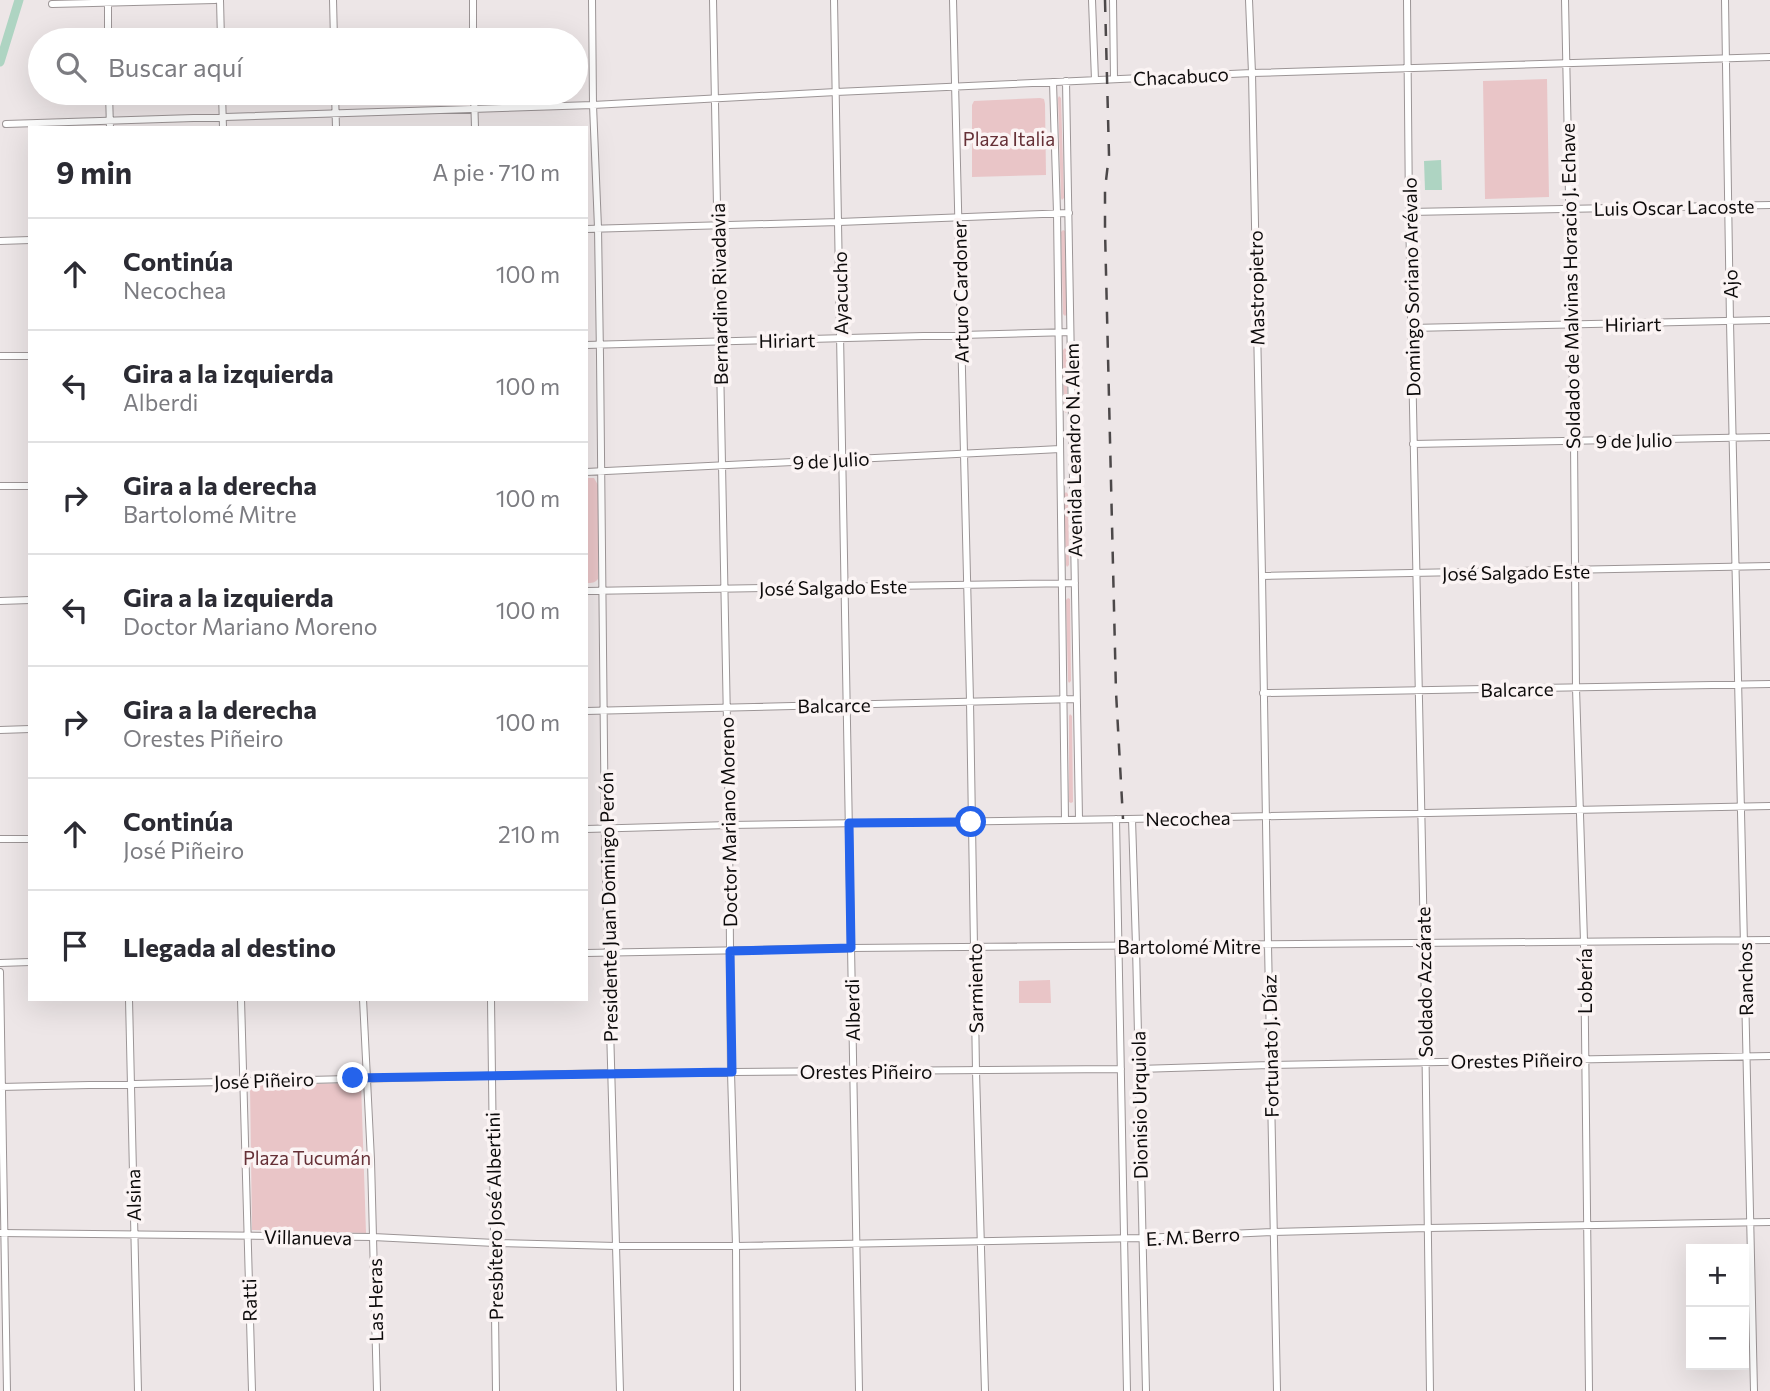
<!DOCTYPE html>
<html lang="es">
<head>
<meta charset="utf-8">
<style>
	:root { --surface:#fff; --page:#f2f2f3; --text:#2b2b33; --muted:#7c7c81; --line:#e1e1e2 }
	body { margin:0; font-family:Commissioner,sans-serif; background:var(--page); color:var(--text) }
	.controls { position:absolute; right:21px; bottom:21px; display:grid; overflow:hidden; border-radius:0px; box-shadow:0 7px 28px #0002 }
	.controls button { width:63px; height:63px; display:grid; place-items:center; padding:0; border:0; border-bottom:2px solid var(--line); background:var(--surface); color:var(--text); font:35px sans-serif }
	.stop { position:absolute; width:21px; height:21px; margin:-16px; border:5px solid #2563eb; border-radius:50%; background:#fff }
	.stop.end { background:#2563eb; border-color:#fff; box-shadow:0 2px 7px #0008 }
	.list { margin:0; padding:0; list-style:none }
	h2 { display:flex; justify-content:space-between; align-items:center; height:91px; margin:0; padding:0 28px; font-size:30px }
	h2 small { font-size:23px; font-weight:400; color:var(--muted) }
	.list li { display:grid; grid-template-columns:46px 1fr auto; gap:21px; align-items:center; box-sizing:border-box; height:112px; padding:0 28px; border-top:2px solid var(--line) }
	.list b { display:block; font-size:26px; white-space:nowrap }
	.list p { margin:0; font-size:23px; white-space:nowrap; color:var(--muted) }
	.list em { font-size:23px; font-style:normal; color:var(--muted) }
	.icon { flex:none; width:38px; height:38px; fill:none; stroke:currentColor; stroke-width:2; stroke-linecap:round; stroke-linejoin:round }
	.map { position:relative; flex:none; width:1770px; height:1391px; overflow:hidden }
	.search { position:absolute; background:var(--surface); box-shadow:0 7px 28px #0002; left:28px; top:28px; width:560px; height:77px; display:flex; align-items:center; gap:18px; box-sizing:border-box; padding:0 24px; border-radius:38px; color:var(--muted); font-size:26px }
	.panel { position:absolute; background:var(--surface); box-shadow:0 7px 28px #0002; left:28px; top:126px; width:560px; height:875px; border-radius:0px }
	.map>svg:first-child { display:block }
	.green { fill:#e9c5c7 }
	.water { fill:#aed4c2 }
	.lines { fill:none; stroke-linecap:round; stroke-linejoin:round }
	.canal { stroke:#aed4c2; stroke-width:9 }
	.street-casing { stroke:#9c9596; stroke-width:8 }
	.street { stroke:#fff; stroke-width:6 }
	.rail { stroke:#4c4849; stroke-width:2.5; stroke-dasharray:12 12; stroke-linecap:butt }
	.route { stroke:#2563eb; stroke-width:9 }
	.labels { text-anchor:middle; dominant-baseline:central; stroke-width:7; stroke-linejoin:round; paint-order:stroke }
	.street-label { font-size:19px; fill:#0d0b0b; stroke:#fbf4f4 }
	.park-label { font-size:19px; fill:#653036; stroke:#fbf4f4 }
</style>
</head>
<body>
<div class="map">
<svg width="1770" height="1391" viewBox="0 0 1770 1391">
	<rect width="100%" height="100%" fill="#ede6e7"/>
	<!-- green -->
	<path class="green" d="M1547,79L1549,197L1485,199L1483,81Z
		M1059,96L1061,98L1064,198L1062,200L1061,198L1058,98Z
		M1040,98L1044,99L1045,104L1046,175L972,177V105L974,101Z
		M1063,230L1065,231L1067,314L1065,316L1063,314L1061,232Z
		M1065,348L1067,350V411L1066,413L1064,411L1063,350Z
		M586,478H594L598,485V579C595,583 592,583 586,583Z
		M1066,492L1068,494L1069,565L1067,567L1066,565L1064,494Z
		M1068,598L1070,599L1071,681L1069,683L1068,681L1066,600Z
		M1070,714L1072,716L1073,802L1071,803L1069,802V716Z
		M1050,980L1051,1003H1019V981Z
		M361,1083L366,1233L252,1230L250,1085Z"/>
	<!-- water -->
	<path class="water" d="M1441,160L1442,190H1425L1424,161Z"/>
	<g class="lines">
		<!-- canal -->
		<path class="canal" d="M0,62L19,0"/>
		<defs>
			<path id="street" d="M220,0L221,40
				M333,0L334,40
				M473,0V40
				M592,0L593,105L598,228L600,356L605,845L620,1391
				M713,0L729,825L731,1072L736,1246L737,1391
				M834,0L859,1391
				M953,0L970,701L976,1071L985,1391
				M1092,0L1095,80
				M1113,0L1114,79
				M1249,0L1252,73L1262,576L1268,945L1277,1391
				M1407,0L1409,212L1424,944L1430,1391
				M1565,0L1574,441L1576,688L1584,941L1589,1391
				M1725,0L1730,322L1754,1391
				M108,2V40
				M52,4L215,0
				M1066,81L1079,819
				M1053,82L1057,213L1065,820
				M109,93L110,128
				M222,93L223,128
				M335,93L336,128
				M474,93L475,128
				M6,124L593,105L836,92L1252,73L1770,57
				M1409,212L1770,205
				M586,229L839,222L1069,213
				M0,241L30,240
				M1411,328L1770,320
				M586,345L1070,332
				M0,356H30
				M1413,444L1770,437
				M586,472L1060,449
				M0,486H30
				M1262,576L1770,566
				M586,591L1075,583
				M0,601L30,600
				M1263,693L1770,684
				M586,711L1077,699
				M0,730L30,729
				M1116,819L1127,1391
				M1132,819L1136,946L1146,1391
				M586,829L729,825L1128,819L1770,806
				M0,839H30
				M586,953L851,948L1770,940
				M0,963L30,962
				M0,972L7,1391
				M129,999L138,1391
				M241,999L252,1391
				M363,999L371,1160L377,1391
				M491,999L496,1391
				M1138,1069L1270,1065L1770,1056
				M0,1087L611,1073L1121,1069
				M0,1233L373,1237L495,1243L616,1246H736L1142,1238L1273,1232L1428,1228L1770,1222"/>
		</defs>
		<!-- street casing -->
		<use href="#street" class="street-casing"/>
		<!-- street -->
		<use href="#street" class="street"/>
		<!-- rail -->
		<path class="rail" d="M1105,0L1109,155L1105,189V230L1116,692L1123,819"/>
	</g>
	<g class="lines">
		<!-- route -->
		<path class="route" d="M353,1078L732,1072L730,951L851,948L849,823L971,822"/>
	</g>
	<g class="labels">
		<!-- street labels -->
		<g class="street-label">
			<text transform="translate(1181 76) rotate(-3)">Chacabuco</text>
			<text transform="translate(1674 207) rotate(-1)">Luis Oscar Lacoste</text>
			<text transform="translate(1730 284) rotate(-91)">Ajo</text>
			<text transform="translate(1570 286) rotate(-91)">Soldado de Malvinas Horacio J. Echave</text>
			<text transform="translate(1411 287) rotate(-91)">Domingo Soriano Arévalo</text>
			<text transform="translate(1256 288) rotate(-91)">Mastropietro</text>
			<text transform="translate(960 292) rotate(-91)">Arturo Cardoner</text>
			<text transform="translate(840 293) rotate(-91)">Ayacucho</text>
			<text transform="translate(719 294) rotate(-91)">Bernardino Rivadavia</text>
			<text transform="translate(1633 324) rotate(-1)">Hiriart</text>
			<text transform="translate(787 340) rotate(-1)">Hiriart</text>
			<text transform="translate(1634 440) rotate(-1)">9 de Julio</text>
			<text transform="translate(1073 450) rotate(-91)">Avenida Leandro N. Alem</text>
			<text transform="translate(831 460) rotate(-3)">9 de Julio</text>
			<text transform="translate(1516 572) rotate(-1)">José Salgado Este</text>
			<text transform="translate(833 587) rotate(-1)">José Salgado Este</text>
			<text transform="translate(1517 689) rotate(-1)">Balcarce</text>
			<text transform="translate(834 705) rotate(-1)">Balcarce</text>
			<text transform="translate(1188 818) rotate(-1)">Necochea</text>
			<text transform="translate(728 822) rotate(-91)">Doctor Mariano Moreno</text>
			<text transform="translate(608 907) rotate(-91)">Presidente Juan Domingo Perón</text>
			<text x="1189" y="946">Bartolomé Mitre</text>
			<text transform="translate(1745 979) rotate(-91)">Ranchos</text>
			<text transform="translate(1584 981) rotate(-90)">Lobería</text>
			<text transform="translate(1424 982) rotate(-91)">Soldado Azcárate</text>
			<text transform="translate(975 988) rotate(-91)">Sarmiento</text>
			<text transform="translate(852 1010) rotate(-91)">Alberdi</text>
			<text transform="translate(1270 1046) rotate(-91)">Fortunato J. Díaz</text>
			<text transform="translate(1517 1060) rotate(-1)">Orestes Piñeiro</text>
			<text x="866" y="1071">Orestes Piñeiro</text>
			<text transform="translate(264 1080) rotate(-2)">José Piñeiro</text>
			<text transform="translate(1139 1105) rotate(-91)">Dionisio Urquiola</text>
			<text transform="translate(133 1195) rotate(-91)">Alsina</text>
			<text transform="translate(494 1216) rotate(-91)">Presbítero José Albertini</text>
			<text transform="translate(1193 1236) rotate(-3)">E. M. Berro</text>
			<text transform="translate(308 1237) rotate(1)">Villanueva</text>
			<text transform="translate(249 1300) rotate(-91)">Ratti</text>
			<text transform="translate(375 1300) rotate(-91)">Las Heras</text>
		</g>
		<!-- park labels -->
		<g class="park-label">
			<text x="1009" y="138">Plaza Italia</text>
			<text x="307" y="1157">Plaza Tucumán</text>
		</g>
	</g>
</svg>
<div class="controls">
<button>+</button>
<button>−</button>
</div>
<div class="stop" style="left:971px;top:822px"></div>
<div class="stop end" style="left:353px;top:1078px"></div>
<div class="search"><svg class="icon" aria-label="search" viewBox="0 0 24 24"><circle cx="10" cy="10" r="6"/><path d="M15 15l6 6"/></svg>Buscar aquí</div>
<section class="panel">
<h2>9 min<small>A pie · 710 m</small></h2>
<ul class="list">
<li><svg class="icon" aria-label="ahead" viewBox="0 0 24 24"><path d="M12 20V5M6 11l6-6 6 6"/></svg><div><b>Continúa</b><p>Necochea</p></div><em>100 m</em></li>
<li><svg class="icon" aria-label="left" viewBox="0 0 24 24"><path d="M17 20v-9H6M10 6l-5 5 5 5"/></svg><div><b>Gira a la izquierda</b><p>Alberdi</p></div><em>100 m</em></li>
<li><svg class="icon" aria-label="right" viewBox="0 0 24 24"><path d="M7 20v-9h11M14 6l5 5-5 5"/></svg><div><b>Gira a la derecha</b><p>Bartolomé Mitre</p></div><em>100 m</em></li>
<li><svg class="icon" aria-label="left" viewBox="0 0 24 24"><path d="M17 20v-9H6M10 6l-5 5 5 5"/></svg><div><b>Gira a la izquierda</b><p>Doctor Mariano Moreno</p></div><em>100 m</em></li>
<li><svg class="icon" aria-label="right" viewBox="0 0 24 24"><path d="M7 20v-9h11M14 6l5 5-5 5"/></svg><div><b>Gira a la derecha</b><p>Orestes Piñeiro</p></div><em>100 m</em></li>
<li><svg class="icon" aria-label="ahead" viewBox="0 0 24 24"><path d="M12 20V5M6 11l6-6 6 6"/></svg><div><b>Continúa</b><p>José Piñeiro</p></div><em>210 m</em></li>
<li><svg class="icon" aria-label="arrive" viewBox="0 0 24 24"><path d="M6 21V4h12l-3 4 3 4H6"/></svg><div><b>Llegada al destino</b></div></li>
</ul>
</section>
</div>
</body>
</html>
